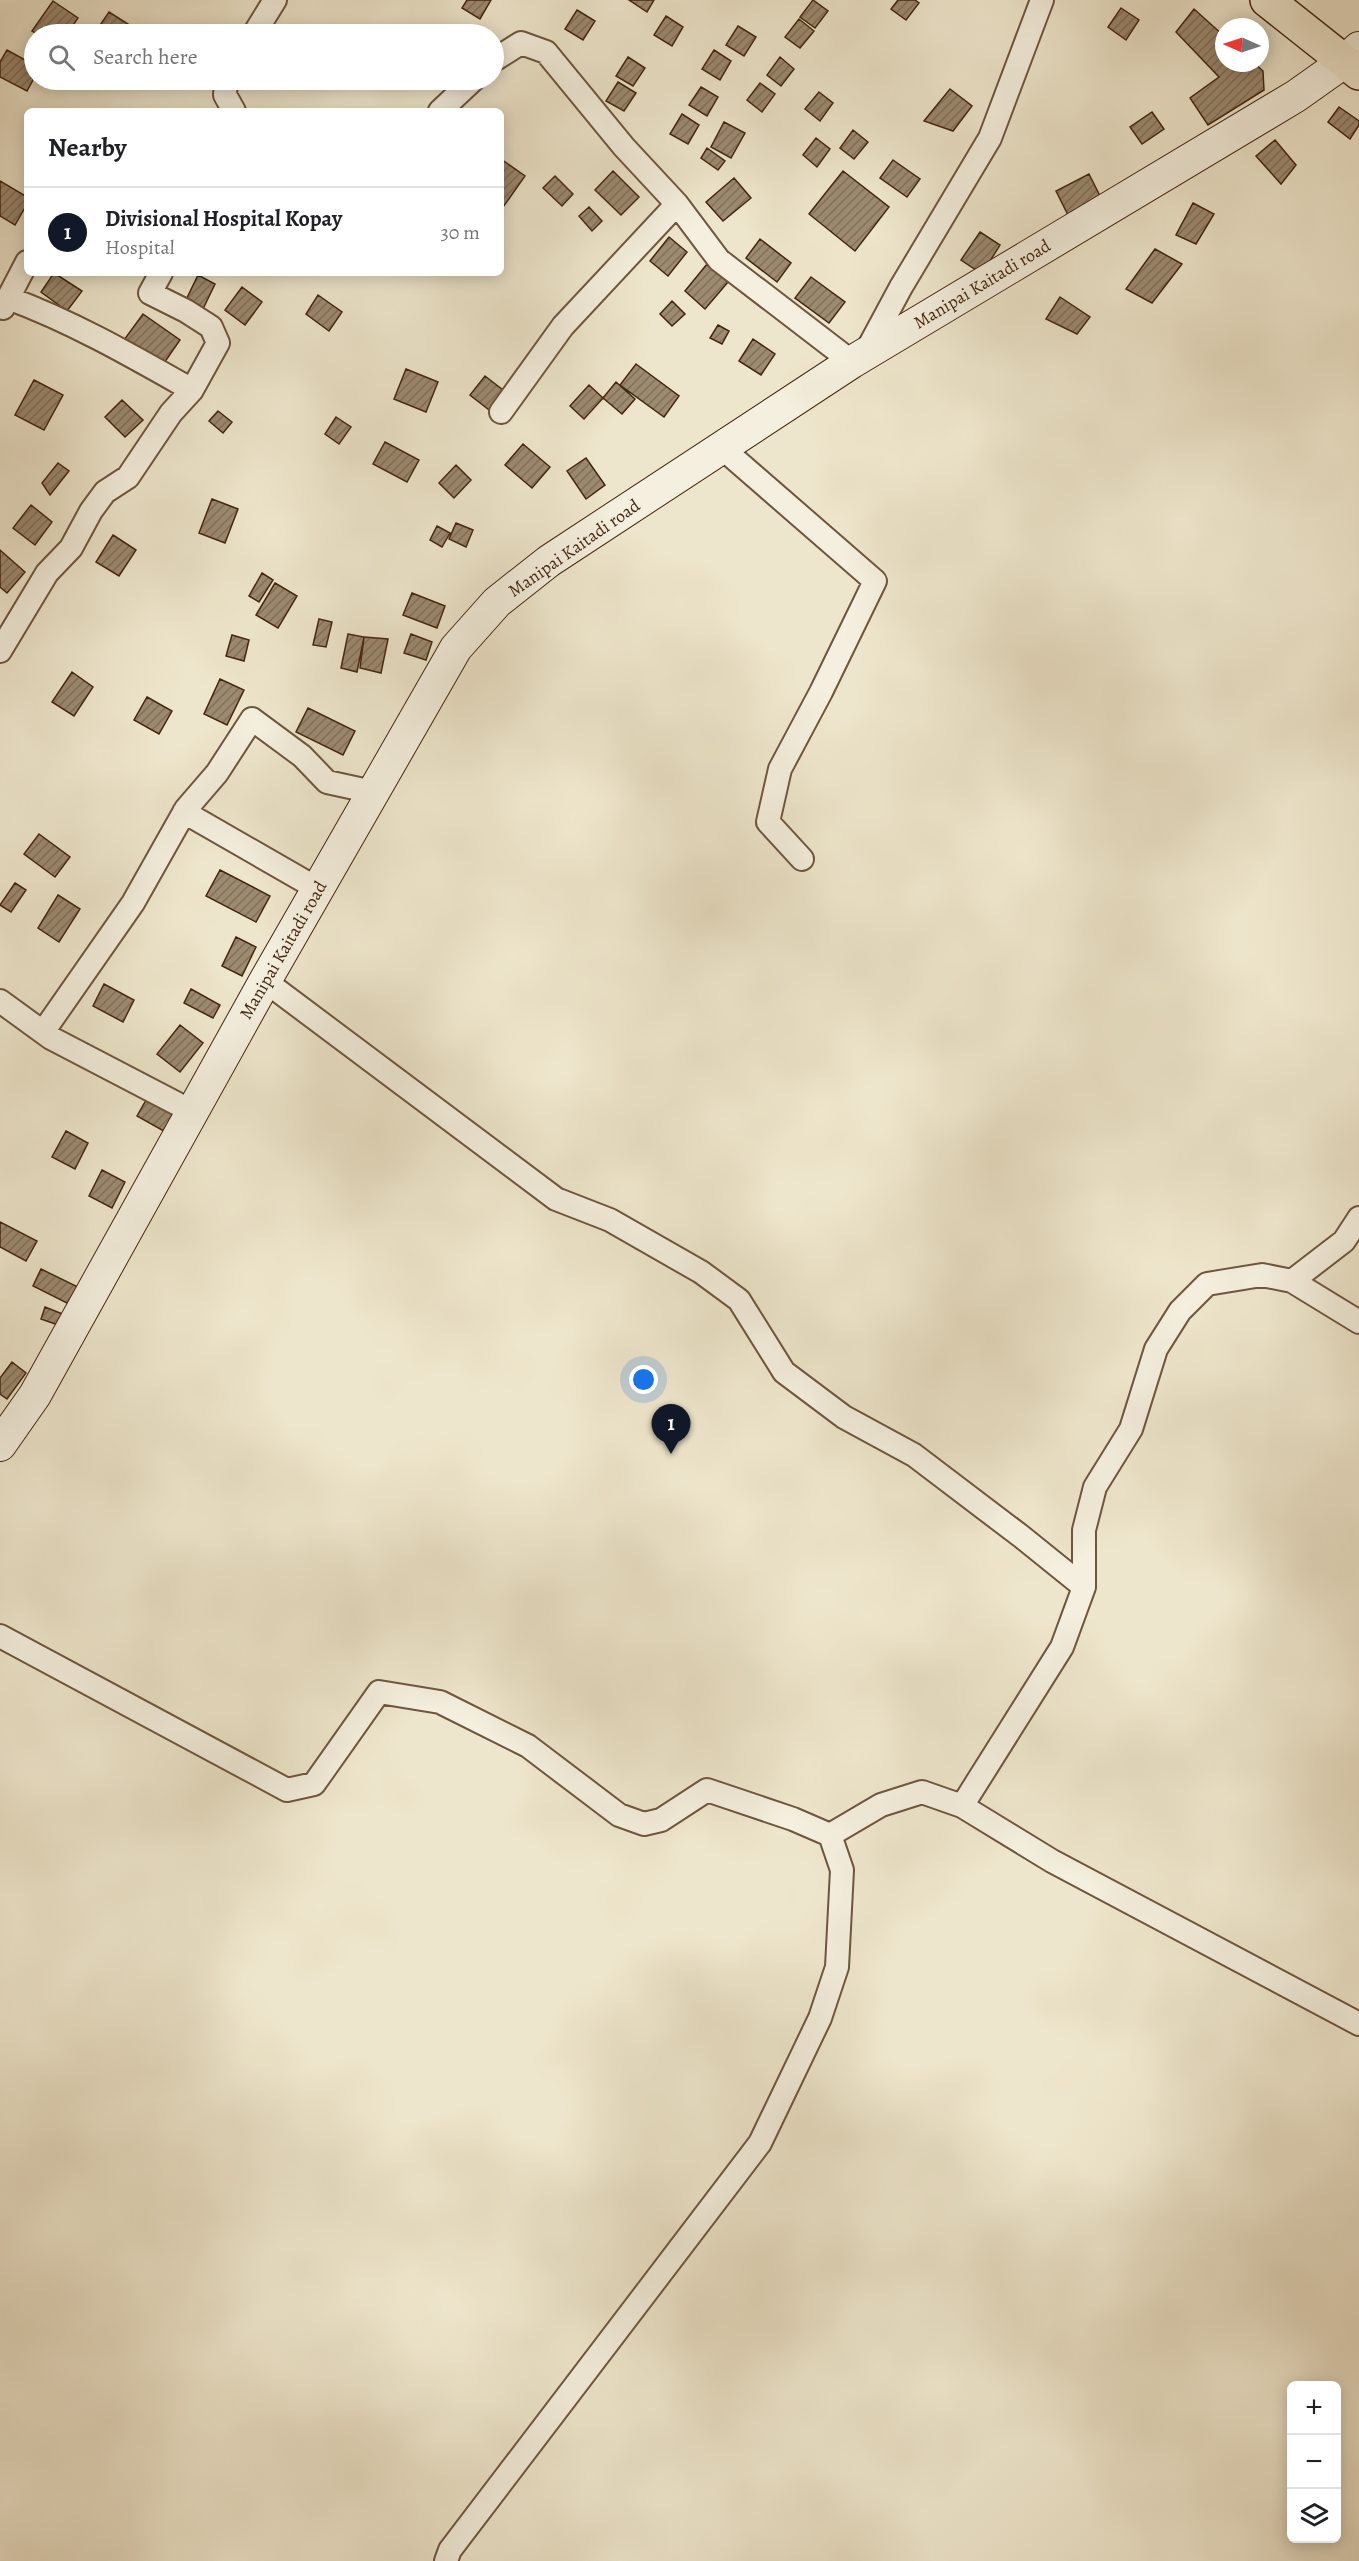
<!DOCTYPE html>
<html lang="en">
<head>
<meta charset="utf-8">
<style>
	:root { --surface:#fff; --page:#f2f2f2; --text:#202124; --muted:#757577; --line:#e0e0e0; --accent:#111827 }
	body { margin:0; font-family:Alegreya,serif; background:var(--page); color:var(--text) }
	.controls { position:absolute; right:18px; bottom:18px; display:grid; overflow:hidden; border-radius:9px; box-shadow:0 3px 15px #0003 }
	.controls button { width:54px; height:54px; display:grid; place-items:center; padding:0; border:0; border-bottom:2px solid var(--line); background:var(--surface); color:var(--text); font:30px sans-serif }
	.compass { position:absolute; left:1215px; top:18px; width:54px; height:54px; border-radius:50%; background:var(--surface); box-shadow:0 3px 15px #0003; rotate:273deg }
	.you { position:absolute; left:644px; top:1380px; width:21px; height:21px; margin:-15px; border:4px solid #fff; border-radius:50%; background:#1a73e8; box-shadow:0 0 0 9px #1a73e833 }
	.badge { display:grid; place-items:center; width:39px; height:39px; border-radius:50%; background:var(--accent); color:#fff; font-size:20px; font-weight:700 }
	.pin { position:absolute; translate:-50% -50px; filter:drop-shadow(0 2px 3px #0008) }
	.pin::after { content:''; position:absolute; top:32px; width:21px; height:18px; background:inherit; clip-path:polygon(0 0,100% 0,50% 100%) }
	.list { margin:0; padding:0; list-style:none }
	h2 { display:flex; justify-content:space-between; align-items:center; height:78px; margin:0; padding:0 24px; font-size:26px }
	h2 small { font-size:20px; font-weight:400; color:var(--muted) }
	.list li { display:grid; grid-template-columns:39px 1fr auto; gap:18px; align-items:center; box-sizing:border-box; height:90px; padding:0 24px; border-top:2px solid var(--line) }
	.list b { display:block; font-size:22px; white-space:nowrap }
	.list p { margin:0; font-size:20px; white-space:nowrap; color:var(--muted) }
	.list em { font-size:20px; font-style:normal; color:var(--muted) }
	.icon { flex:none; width:33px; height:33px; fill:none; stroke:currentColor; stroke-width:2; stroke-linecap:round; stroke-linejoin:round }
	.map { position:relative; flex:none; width:1359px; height:2561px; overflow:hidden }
	.search { position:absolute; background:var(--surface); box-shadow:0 3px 15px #0003; left:24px; top:24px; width:480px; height:66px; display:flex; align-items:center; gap:15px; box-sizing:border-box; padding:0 21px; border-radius:33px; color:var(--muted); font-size:22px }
	.panel { position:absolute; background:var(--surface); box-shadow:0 3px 15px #0003; left:24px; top:108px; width:480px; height:168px; border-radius:9px }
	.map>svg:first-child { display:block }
	.building { fill:url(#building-hatch); stroke:#43260f; stroke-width:1.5 }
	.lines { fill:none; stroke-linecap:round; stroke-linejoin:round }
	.minor-casing { stroke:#6e563e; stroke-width:26 }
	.secondary-casing { stroke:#43260f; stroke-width:34 }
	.primary-casing { stroke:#43260f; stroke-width:36 }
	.minor { stroke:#f4efde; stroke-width:22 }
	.secondary { stroke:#f4efde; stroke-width:32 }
	.primary { stroke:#eee6cc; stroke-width:33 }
	.labels { text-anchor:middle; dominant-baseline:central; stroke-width:4.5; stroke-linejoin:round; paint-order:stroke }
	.street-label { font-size:18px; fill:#43260f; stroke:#f4efde }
</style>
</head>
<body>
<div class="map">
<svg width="1359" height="2561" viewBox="0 0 1359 2561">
	<defs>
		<pattern id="building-hatch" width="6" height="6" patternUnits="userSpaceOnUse" patternTransform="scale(1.5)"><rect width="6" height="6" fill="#9c8a71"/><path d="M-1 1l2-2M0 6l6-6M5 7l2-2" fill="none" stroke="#81715b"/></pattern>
	</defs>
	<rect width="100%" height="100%" fill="#eee6cc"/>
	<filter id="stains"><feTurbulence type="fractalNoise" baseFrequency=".00333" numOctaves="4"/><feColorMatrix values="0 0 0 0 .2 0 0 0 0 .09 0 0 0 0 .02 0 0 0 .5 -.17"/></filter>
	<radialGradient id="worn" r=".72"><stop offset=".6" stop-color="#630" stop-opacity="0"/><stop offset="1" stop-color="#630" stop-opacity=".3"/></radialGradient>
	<!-- building -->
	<path class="building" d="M467,0H491L480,19L462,8Z
		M629,0H654L647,12Z
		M813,0L828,11L815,28L800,17Z
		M898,0H915L919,3L906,20L891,9Z
		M53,1L78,18L67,34H37L32,31Z
		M1121,8L1139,20L1126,40L1108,27Z
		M1194,9L1224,36V63H1254L1263,71L1264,90L1208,125L1190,98L1219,77L1176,32Z
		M577,10L595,21L583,40L565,29Z
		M109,12L131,26L126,34H94Z
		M666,16L683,27L672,46L654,35Z
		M799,19L814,31L800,48L785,37Z
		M738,26L756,37L744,56L726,45Z
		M7,50L34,65V78L27,91L0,77V62Z
		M714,50L731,61L720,80L702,69Z
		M628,57L645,68L633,86L616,76Z
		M780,57L794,69L781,86L767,75Z
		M618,82L636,93L624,111L606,101Z
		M760,83L775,94L762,112L747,100Z
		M701,87L718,97L707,116L689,105Z
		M950,89L972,106L953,131L924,121Z
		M819,92L833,103L820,121L805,109Z
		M1339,107L1359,121V125L1350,139L1328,122Z
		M1152,112L1164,129L1142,144L1130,127Z
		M682,114L699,125L688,144L670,134Z
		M724,122L745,133L731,158L711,147Z
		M853,130L868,142L854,159L840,148Z
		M816,138L830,149L817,167L803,155Z
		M1275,140L1296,165L1281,184L1256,156Z
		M707,148L725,161L718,170L701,158Z
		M501,159L525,176L501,210Z
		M893,160L920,179L907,197L880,178Z
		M613,171L639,197L621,215L595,190Z
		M843,171L889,207L855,251L809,214Z
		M1089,174L1102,200L1069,217L1056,191Z
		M555,176L573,194L562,206L543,188Z
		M734,178L751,198L723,221L706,202Z
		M0,181L27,197V204L15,225L0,216Z
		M1193,203L1214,214L1196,244L1176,235Z
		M589,207L602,221L592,231L579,216Z
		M980,232L1000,245L982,274L961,260Z
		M669,237L687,252L668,276L650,261Z
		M760,239L791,263L777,282L746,258Z
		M1155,249L1182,264L1152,303L1126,289Z
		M707,264L728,282L705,309L685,291Z
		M54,273L82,291L67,311L41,292Z
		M198,275L215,284L202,311L185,302Z
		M811,277L845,302L829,323L795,298Z
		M242,287L262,302L245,325L225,310Z
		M318,295L342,312L329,331L306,314Z
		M1060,297L1090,317L1077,334L1046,319Z
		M672,301L685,314L672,326L660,314Z
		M143,314L180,340L162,366L124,340Z
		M718,325L729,331L722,344L710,338Z
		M753,339L775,354L761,375L739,361Z
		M636,364L679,396L664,417L620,385Z
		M406,369L438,382L426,412L394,399Z
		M485,376L508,394L493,413L470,395Z
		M34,380L63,395L44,430L15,415Z
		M616,382L635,399L622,414L603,398Z
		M589,385L603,398L584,419L570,406Z
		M122,400L143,420L125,437L105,417Z
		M218,411L232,422L223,433L209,421Z
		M336,417L351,427L339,444L325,434Z
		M385,442L419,460L407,482L373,464Z
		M523,444L550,467L532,488L505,465Z
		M586,458L605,485L586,499L567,471Z
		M58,463L69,471L50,495L42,483Z
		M456,465L471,480L454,498L439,483Z
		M212,499L238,509L225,543L199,533Z
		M31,505L52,522L35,545L13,528Z
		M456,523L473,530L466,547L449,539Z
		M437,526L450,533L442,547L430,540Z
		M113,535L136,550L119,576L96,562Z
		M0,550L25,572L7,593L0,587Z
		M262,573L273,580L259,602L249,596Z
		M275,583L297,596L278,628L256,615Z
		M412,593L445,606L437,628L403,615Z
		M319,619L332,622L326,647L313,645Z
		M348,634L364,637L357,672L341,668Z
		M411,634L432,642L426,660L404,653Z
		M232,635L249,640L244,661L226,656Z
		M364,637L388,639L381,673L360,668Z
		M72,672L93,687L74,716L52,702Z
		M220,679L244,690L227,725L204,714Z
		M147,697L172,711L159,734L134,720Z
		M308,708L355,731L343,755L296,732Z
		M39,834L70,857L55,877L24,854Z
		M220,870L270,896L256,922L206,896Z
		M15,883L26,890L11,912L0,905Z
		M58,895L80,909L59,942L38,928Z
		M236,937L256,947L242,976L222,966Z
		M104,984L134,1000L123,1022L93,1006Z
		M191,989L220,1005L213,1018L184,1003Z
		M180,1025L203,1043L180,1072L157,1054Z
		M149,1095L181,1113L169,1134L137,1116Z
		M66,1131L88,1143L75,1169L52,1157Z
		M102,1170L125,1182L112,1208L89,1196Z
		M0,1222L37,1241L26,1261L0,1247Z
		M41,1269L80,1288L71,1305L33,1286Z
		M45,1307L65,1315L61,1326L41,1319Z
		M12,1362L26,1373L7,1399L0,1394V1378Z"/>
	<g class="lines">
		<defs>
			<path id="minor" d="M254,34L275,0
				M494,60L521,43L546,52L624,147L677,204L719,260L852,362
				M226,80L225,95L234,111
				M440,111L473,80
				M8,298C73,322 132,356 192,390
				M0,306L3,308L27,262
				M865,354L901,287L990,138L1042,0
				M501,412L563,326L677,204
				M722,448L875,581L821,692L780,769L768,822L802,859
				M0,651L47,573L71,548L91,511L105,492L128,477L171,413L192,390L218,343L211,327L186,311L150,293L161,273
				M184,812L318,889
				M265,981L556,1199L610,1220L701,1272L739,1300L784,1372L844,1417L914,1455L1022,1537L1084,1587
				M0,1001L51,1038L193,1112
				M43,1032L133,903L186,809L217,773L252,719L302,756L327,782L373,792
				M1292,1281L1359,1322
				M0,1636L287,1790L314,1784L379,1692L440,1702L528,1746L619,1815L644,1824L661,1820L707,1790L793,1819L830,1835L842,1870L837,1967L820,2018L760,2143L450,2550L446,2561
				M962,1806L1062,1647L1084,1587V1530L1095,1487L1131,1429L1156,1349L1180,1311L1207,1284L1262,1275L1292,1281L1344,1241L1359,1218
				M830,1835L881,1805L922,1792L962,1806L1052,1861L1359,2024"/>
			<path id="secondary" d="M0,1445L35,1395L265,981L456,648L497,602L549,561L852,362L1296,96L1344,62L1359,48"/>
			<path id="primary" d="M1267,0L1359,73"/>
		</defs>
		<!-- minor casing -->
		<use href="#minor" class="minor-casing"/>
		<!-- secondary casing -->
		<use href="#secondary" class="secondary-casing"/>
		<!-- primary casing -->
		<use href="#primary" class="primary-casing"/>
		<!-- minor -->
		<use href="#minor" class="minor"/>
		<!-- secondary -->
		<use href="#secondary" class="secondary"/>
		<!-- primary -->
		<use href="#primary" class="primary"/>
	</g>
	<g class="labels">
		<!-- street labels -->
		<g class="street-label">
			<text transform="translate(982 284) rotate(-31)">Manipai Kaitadi road</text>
			<text transform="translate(574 548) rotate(-35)">Manipai Kaitadi road</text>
			<text transform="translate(283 950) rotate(-60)">Manipai Kaitadi road</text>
		</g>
	</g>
	<rect width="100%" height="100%" filter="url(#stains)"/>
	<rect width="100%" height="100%" fill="url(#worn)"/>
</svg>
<div class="controls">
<button>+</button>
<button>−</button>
<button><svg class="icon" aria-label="layers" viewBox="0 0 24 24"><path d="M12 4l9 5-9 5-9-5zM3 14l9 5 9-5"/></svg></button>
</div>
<svg class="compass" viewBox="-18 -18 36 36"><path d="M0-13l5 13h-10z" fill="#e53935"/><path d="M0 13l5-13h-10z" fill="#757577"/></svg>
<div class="you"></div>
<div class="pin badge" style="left:671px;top:1454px">1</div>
<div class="search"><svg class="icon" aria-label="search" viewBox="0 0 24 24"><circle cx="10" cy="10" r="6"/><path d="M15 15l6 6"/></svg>Search here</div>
<section class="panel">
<h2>Nearby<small></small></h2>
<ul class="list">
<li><span class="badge">1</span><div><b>Divisional Hospital Kopay</b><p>Hospital</p></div><em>30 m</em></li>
</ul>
</section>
</div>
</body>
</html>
